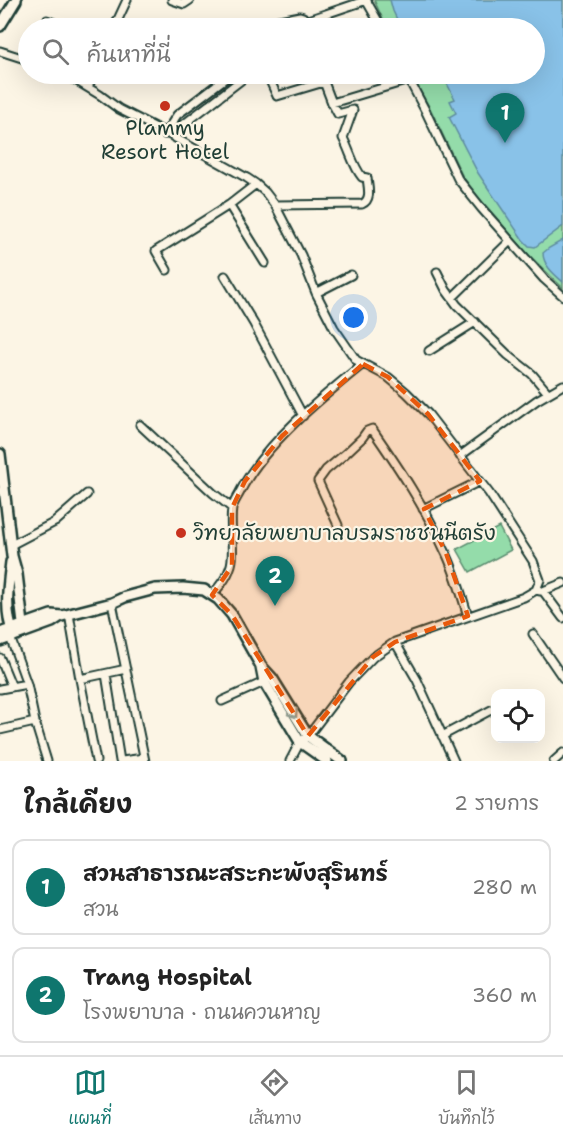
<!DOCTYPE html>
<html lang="th">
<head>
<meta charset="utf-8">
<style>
	:root { --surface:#fff; --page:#f6f6f6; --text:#222; --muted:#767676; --line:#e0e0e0; --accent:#0f766e }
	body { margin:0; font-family:"Shantell Sans","Playpen Sans Thai",sans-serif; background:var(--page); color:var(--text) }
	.controls { position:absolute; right:18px; bottom:18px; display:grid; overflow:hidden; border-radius:12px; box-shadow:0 6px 24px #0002 }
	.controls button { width:54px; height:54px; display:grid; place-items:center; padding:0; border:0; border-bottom:2px solid var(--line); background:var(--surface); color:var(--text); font:30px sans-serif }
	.you { position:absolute; left:354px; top:318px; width:21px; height:21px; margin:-15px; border:4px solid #fff; border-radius:50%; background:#1a73e8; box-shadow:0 0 0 9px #1a73e833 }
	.badge { display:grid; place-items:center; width:39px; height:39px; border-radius:50%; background:var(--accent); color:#fff; font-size:20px; font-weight:700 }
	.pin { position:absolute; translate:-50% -50px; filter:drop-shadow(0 2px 3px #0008) }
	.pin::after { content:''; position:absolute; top:32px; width:21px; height:18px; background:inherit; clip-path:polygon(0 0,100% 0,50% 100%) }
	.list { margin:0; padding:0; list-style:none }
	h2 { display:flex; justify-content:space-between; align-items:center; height:78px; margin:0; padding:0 24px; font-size:26px }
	h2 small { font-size:20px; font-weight:400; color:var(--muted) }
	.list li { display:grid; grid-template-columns:39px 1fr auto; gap:18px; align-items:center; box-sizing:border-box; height:96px; margin:0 12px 12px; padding:0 12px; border:2px solid var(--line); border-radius:12px }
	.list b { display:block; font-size:22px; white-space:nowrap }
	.list p { margin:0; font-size:20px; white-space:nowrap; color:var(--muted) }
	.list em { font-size:20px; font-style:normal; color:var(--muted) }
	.icon { flex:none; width:33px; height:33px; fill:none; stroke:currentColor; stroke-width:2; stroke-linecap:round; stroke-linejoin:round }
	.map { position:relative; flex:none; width:563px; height:761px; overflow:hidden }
	.search { position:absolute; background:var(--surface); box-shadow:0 6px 24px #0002; left:18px; right:18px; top:18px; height:66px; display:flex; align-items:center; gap:15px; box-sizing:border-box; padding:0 21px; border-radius:33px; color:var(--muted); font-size:22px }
	.sheet { height:294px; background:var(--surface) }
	nav { display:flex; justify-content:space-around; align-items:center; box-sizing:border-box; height:84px; border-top:2px solid var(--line); background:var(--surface); font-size:16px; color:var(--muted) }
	nav a { display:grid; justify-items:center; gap:3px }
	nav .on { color:var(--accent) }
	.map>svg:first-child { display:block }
	.green { fill:#94dcaa; stroke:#5a8c6f; stroke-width:1.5 }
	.water { fill:#89c2e8; stroke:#5f8da0; stroke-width:1.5 }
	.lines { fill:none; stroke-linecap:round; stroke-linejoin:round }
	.minor-casing { stroke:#1f3d34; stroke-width:11 }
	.secondary-casing { stroke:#1f3d34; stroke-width:14 }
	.minor { stroke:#fcf5e5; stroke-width:7 }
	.secondary { stroke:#fcf5e5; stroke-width:9 }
	.oneway { stroke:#8e998c }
	.marked { fill:#e8590c; fill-opacity:0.2; stroke:#e8590c; stroke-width:4.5; stroke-dasharray:12 8; stroke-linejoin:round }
	.poi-dot { fill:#c8321e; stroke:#fcf5e5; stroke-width:2 }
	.labels { text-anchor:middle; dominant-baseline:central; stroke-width:4.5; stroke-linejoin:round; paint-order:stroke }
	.poi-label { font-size:21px; fill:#1f3d34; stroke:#fcf5e5 }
</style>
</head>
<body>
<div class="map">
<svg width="563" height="761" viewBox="0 0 563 761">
	<rect width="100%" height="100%" fill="#fcf5e5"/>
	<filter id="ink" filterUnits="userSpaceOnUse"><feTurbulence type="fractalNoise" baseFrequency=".0167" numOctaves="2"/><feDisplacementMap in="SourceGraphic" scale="12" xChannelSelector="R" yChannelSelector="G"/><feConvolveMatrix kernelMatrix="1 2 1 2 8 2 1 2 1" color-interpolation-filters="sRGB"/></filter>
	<g filter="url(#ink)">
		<!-- green -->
		<path class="green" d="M374,0H563V288L528,254L480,199L463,177L431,110L411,74H534V28H387Z
			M499,527L511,550L470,572L457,549Z"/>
		<!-- water -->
		<path class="water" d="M390,0H563V226L535,247L529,246L523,240L478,173L449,117L456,113L450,101L455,99L442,74H534V28H401L393,11Z
			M563,240V282C554,274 543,265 543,253L549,248Z"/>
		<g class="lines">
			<defs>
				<path id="minor" d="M172,0L184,4L190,0
					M366,0L382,28
					M47,20L66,28
					M264,23L300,16L303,17L305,21
					M114,28L127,0
					M308,28L305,21L367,0
					M0,51L28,60
					M61,74L77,81L100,95L119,109L170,135L247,178L256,184L265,192L275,205L301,255L316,293L334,328L356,360L388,377L406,392L428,414L489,493L533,561L540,580L536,590L524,597L395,642L373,657L349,682L308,736L300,742L290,761
					M267,74L277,96L324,82
					M321,74L332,103L409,80
					M406,74L426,112L458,179L482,209L544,279L563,296
					M88,87L94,74
					M165,134L177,115L231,74
					M170,135L249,74
					M229,205L265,263
					M275,205L362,204C372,200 368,187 367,178L362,177C353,166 350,151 343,138L353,110L338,114L332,103
					M167,270L156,251L229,205L256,184
					M437,272L446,290L457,305L508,355L532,374L548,393
					M225,276L254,324L303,416
					M316,293L351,275
					M452,298L510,241
					M429,351L475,322
					M140,425L213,493L232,508
					M460,456L537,400L563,385
					M423,509L480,481
					M338,525L318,481L326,470L345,454L362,438L367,431L372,429C399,468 425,507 445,551C455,571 461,594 468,616
					M11,545L55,522L87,494
					M540,591H543L563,583
					M543,591L563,618
					M212,595C219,587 227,578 230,568C236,555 229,525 232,509C233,503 237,498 240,492C263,445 322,397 363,364
					M112,603L145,761
					M69,614L80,679L96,761
					M533,634L563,678
					M10,637L27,684L35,722L47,761
					M395,642L417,680L454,761
					M0,658L12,687
					M106,674L120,761
					M80,679L126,669
					M0,689L27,684
					M222,701L264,682
					M0,730L35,722
					M442,736L491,710
					M122,761L144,758
					M554,761L563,753"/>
				<path id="secondary" d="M0,26L16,0
					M0,454L12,556L17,574L24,632
					M11,562C8,587 4,612 14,636
					M0,633L51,615L62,616L112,603L125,597L155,589L183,588L204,590L218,599L232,615L261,666L272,678L308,736L342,761
					M0,641L52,622L61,616
					M261,667L264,682L300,742L327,761"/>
			</defs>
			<!-- minor casing -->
			<use href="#minor" class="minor-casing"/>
			<!-- secondary casing -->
			<use href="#secondary" class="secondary-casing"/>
			<!-- minor -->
			<use href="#minor" class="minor"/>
			<!-- secondary -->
			<use href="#secondary" class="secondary"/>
		</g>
		<!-- one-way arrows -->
		<defs><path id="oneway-chevron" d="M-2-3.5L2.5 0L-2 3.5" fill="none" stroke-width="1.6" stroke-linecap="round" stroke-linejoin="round" transform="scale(1.5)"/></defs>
		<use class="oneway" href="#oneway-chevron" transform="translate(294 714) rotate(57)"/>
	</g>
	<!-- marked area -->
	<path class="marked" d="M363,364L388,377L428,414L480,481L424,509L446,553L468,616L395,642L373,657L308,736L232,615L212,595L232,566V508L245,481L282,436Z"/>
	<!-- markers -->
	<g class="poi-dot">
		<circle cx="165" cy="106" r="6"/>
		<circle cx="181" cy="533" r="6"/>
	</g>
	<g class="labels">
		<!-- poi labels -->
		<g class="poi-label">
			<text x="165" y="128">Plammy<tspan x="165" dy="24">Resort Hotel</tspan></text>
			<text x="193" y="533" text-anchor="start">วิทยาลัยพยาบาลบรมราชชนนีตรัง</text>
		</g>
	</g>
</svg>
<div class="controls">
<button><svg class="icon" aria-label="locate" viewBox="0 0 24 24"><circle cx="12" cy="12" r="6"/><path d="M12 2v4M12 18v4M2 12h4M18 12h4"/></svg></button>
</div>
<div class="you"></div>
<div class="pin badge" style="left:505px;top:143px">1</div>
<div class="pin badge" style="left:275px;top:606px">2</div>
<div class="search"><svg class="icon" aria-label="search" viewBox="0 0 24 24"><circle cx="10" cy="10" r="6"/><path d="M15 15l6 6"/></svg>ค้นหาที่นี่</div>
</div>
<section class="sheet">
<h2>ใกล้เคียง<small>2 รายการ</small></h2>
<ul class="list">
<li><span class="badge">1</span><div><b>สวนสาธารณะสระกะพังสุรินทร์</b><p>สวน</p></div><em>280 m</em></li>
<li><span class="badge">2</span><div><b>Trang Hospital</b><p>โรงพยาบาล · ถนนควนหาญ</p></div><em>360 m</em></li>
</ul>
</section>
<nav>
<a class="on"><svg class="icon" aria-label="map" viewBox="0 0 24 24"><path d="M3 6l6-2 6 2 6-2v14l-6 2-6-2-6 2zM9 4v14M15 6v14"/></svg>แผนที่</a>
<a><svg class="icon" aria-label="directions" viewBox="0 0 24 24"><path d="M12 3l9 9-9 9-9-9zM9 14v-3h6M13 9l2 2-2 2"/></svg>เส้นทาง</a>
<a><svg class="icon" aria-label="saved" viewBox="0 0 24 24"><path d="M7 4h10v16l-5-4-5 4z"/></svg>บันทึกไว้</a>
</nav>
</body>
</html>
